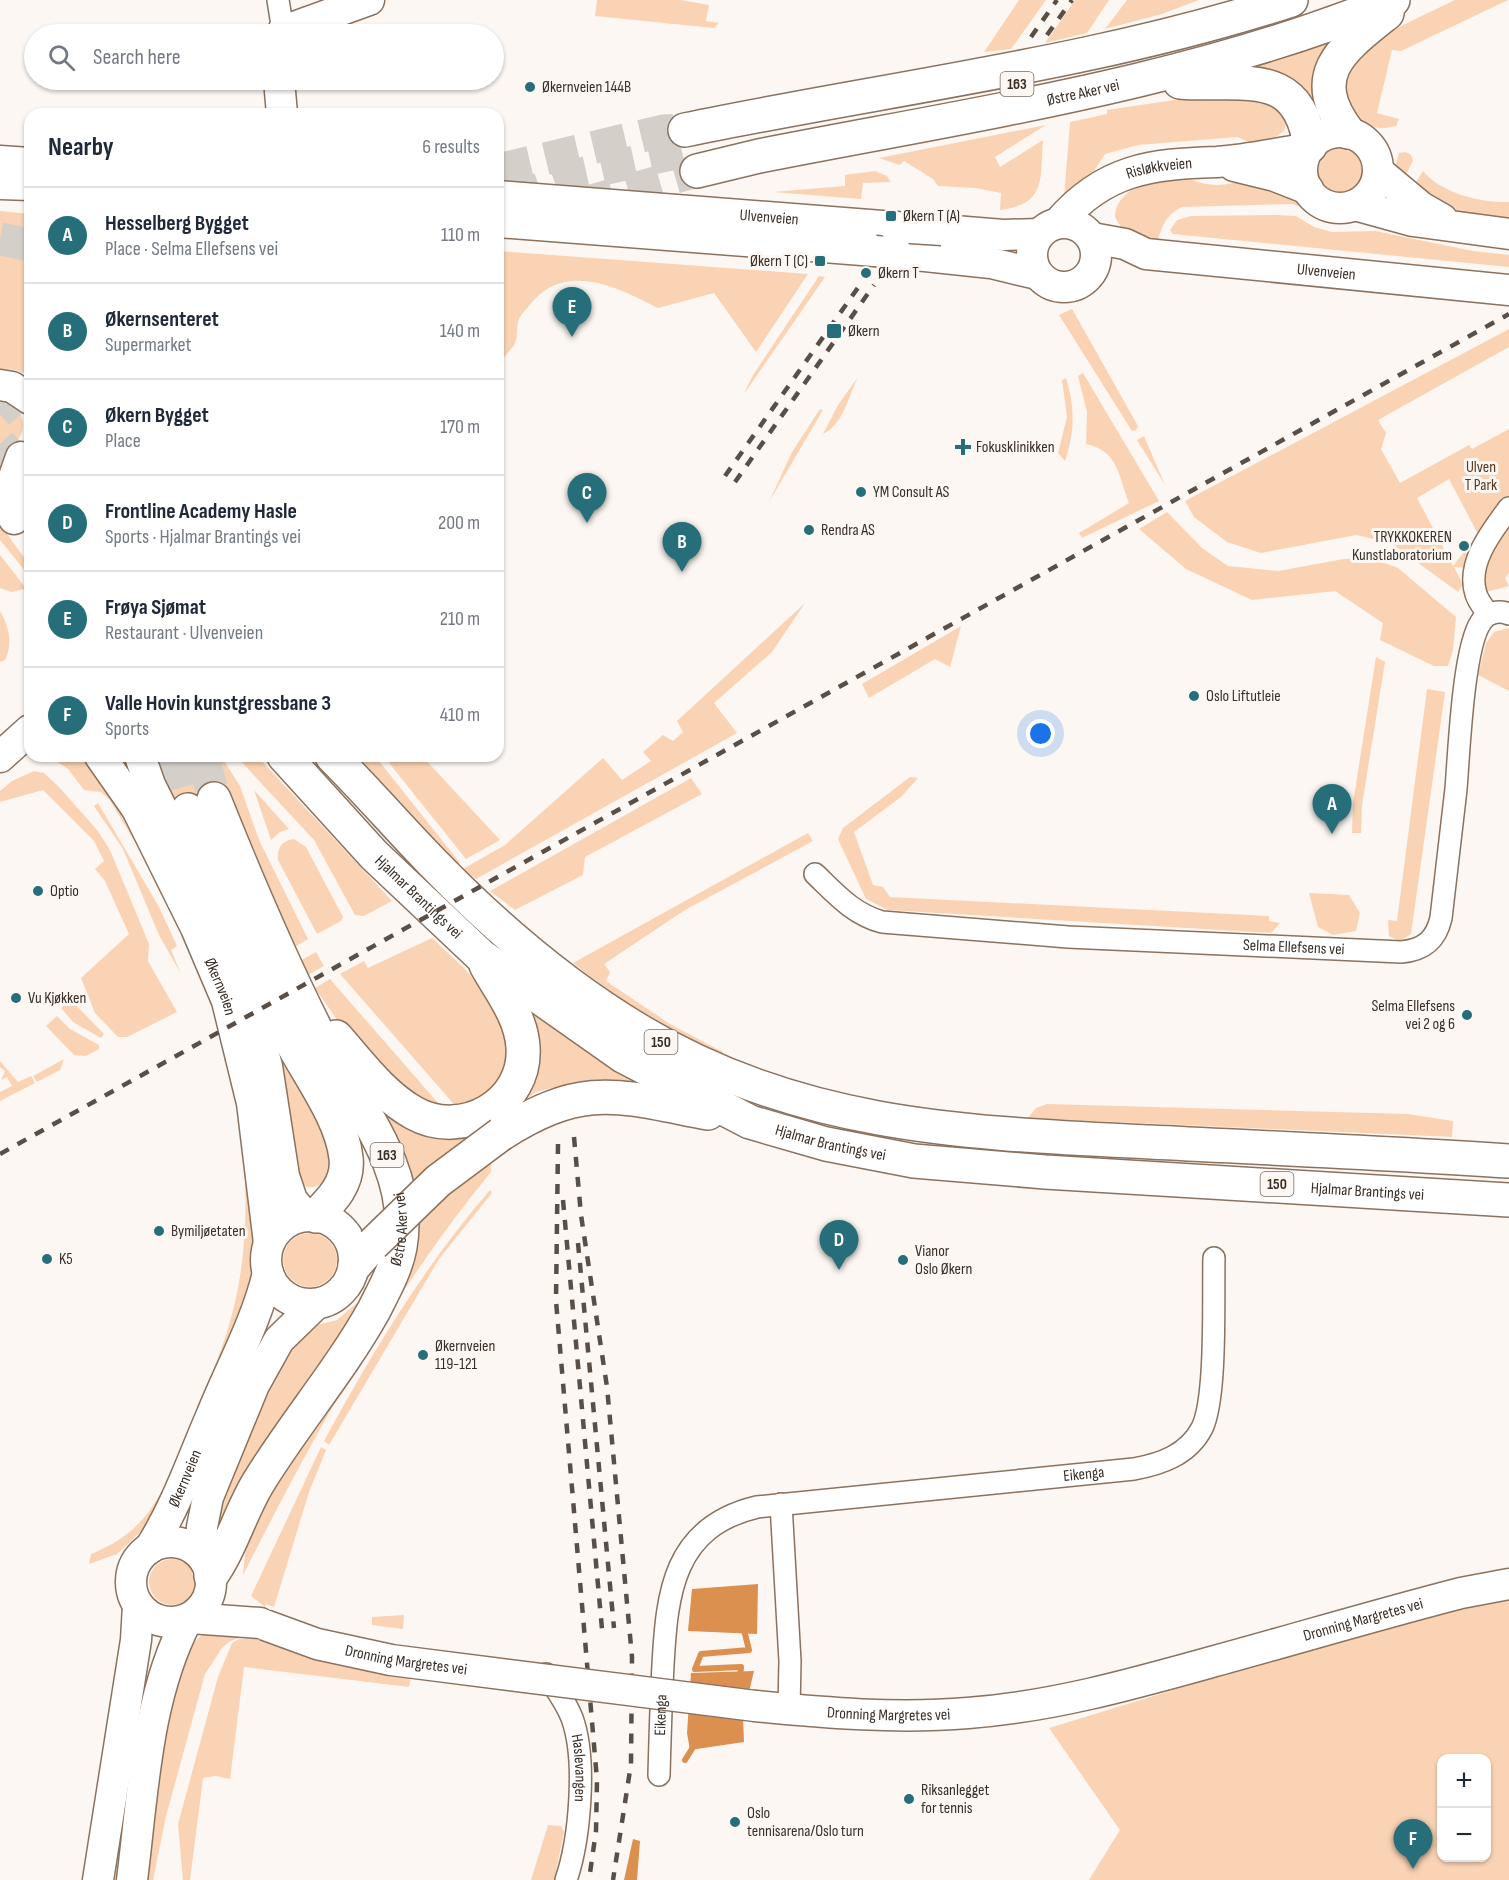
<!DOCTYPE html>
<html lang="en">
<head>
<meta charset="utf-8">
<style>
	:root { --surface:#fff; --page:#f6f6f7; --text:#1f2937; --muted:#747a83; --line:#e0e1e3; --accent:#266e7a }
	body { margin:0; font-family:"Sofia Sans Condensed",sans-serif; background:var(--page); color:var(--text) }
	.controls { position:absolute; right:18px; bottom:18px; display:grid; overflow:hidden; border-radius:12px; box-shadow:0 2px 4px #0004 }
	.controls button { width:54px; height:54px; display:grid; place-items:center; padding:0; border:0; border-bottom:2px solid var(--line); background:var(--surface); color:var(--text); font:30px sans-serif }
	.you { position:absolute; left:1041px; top:734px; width:21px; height:21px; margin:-15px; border:4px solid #fff; border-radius:50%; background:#1a73e8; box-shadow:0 0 0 9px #1a73e833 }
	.badge { display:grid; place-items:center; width:39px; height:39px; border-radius:50%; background:var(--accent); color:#fff; font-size:20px; font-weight:700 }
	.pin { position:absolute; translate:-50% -50px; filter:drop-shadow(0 2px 3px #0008) }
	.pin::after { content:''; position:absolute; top:32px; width:21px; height:18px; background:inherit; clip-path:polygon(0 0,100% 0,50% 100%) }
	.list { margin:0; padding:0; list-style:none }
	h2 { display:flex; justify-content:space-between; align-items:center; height:78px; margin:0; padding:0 24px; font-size:26px }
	h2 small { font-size:20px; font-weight:400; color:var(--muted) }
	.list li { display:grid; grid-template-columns:39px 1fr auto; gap:18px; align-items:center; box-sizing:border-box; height:96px; padding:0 24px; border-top:2px solid var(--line) }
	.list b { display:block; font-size:22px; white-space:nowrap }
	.list p { margin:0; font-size:20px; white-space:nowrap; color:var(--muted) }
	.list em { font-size:20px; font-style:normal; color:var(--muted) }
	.icon { flex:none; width:33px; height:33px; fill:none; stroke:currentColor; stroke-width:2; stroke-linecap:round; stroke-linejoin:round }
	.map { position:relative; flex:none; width:1509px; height:1880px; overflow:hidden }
	.search { position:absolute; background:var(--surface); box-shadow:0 2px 4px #0004; left:24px; top:24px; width:480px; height:66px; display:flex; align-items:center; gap:15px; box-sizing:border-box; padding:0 21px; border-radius:33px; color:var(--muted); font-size:22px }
	.panel { position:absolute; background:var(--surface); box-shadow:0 2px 4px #0004; left:24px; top:108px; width:480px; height:654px; border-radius:18px }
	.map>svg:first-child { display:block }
	.green { fill:#fad3b4; fill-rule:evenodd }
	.water { fill:#db904f }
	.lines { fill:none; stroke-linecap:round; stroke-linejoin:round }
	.stream { stroke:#db904f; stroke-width:6 }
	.highway-tunnel { stroke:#d5cfc9; stroke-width:33; stroke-dasharray:33 16; stroke-linecap:butt }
	.street-casing { stroke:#8a725e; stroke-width:24 }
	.secondary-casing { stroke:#8a725e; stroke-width:33 }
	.highway-casing { stroke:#8a725e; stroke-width:36 }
	.street { stroke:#fff; stroke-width:21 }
	.secondary { stroke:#fff; stroke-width:30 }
	.highway { stroke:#fff; stroke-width:33 }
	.rail { stroke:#594f47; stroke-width:4.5; stroke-dasharray:10 10; stroke-linecap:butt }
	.secondary-bridge-casing { stroke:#8a725e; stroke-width:33; stroke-linecap:butt }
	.highway-bridge-casing { stroke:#8a725e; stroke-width:36; stroke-linecap:butt }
	.secondary-bridge { stroke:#fff; stroke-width:30 }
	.highway-bridge { stroke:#fff; stroke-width:33 }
	.poi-dot { fill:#266e7a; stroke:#fcf7f2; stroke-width:2 }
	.labels { text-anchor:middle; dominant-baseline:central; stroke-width:6; stroke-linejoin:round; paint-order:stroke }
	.shield { fill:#fcf7f2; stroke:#746b64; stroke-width:1.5 }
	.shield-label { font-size:15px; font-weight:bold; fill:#3a2f27 }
	.poi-label { font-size:16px; fill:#3a2f27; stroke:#fcf7f2; text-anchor:start }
	.street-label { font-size:16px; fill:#3a2f27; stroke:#fcf7f2 }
	.park-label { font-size:16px; fill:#57371c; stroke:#fcf7f2 }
</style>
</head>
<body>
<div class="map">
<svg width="1509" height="1880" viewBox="0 0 1509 1880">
	<rect width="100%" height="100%" fill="#fcf7f2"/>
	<!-- green -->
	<path class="green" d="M597,0H681L709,5L706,21L719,23L714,28L595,16Z
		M1019,0H1046L1011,49L984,52Z
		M1075,0H1109L1087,33L1045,43Z
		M1127,0H1199L1162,14L1105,29Z
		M1455,0H1508L1401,51L1392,50L1377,113L1399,119L1396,126C1372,131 1367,126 1348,111L1343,69L1382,35Z
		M1345,33L1323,116L1317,120L1210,75Z
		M1258,93L1288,117L1284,131L1261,147L1237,137L1138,145L1105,154L1088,180L1064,198L1070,122L1107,114V110L1215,94Z
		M1046,125L995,157L1000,167L1043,140C1040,179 1047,204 1000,210L1001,193L975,188L938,186L933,179L904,161L900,165L879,158Z
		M1317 171a23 23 0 1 1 46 0a23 23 0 1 1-46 0Z
		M1406,152L1411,155L1413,161L1403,181L1395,166L1399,153Z
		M875,171L887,176L891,182L863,183L861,199L773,192L845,186V175Z
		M1423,171C1441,193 1480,203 1509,202V219L1451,212L1411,190Z
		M1184,176C1204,187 1226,188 1246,178L1289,195L1305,208L1292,204L1182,207C1166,215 1163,224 1158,240C1139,237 1124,236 1115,217C1116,185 1161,178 1184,176Z
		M0,211L30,214V375L15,370L0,369Z
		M1277,215L1296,216L1314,227L1332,232L1375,231L1473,251L1509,255V267L1173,234L1170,230L1177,220L1191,216Z
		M498,251L808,274L756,352L714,293L658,308C621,289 568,261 533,301C529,306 522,313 519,319C516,327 518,336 515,343C513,348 507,353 504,358L498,357Z
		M819,276L825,277L744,394L753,375Z
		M1072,309L1138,426L1136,430L1132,431L1059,315Z
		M1509,329V347L1378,420L1386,433L1381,449L1400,483L1469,445L1472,449L1509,429V573L1505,578L1509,586L1486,592L1482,569L1454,567L1463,585L1458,592L1391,543L1356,535L1261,553L1227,542L1194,517L1185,501ZM1449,479L1478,534L1453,566L1417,498Z
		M1083,373L1159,501L1082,538L1079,533L1129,503C1118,476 1119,451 1086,444L1087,412L1078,376Z
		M858,377C849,395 843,425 823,434L838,405Z
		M1066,378C1075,407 1075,432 1065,461L1058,453L1067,417L1062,380Z
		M0,403L17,409C30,426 21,446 0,447Z
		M820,409L823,410L769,502L792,452Z
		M1144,436L1165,485L1137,440Z
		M1167,512L1202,548L1228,566L1278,571L1344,559L1371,558L1398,568L1456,617L1453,650L1448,666H1434L1380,640L1383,623L1335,591L1252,600L1186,569L1139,529Z
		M0,524L30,566V577L0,540Z
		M0,555L25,587L30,599L23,589L12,592L0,588Z
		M805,603L772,652L714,703L737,733L476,879L463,869L505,845L603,758L622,780L651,761L643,752L663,735L673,741L683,732L677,721Z
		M0,611C9,626 13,644 5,660L0,662Z
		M961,626L950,667L935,659L869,698L862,684Z
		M1509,628V691L1478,675L1486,643L1494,632Z
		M1376,657L1385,662L1362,805L1361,833H1352L1353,803Z
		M1427,689L1445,692L1411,934L1399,941L1389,936L1388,920L1397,921Z
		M49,756C63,756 76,756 89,763C117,780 146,854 161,885L109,799L101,792L84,790L68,769Z
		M150,756H221L240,786L259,840L308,939L293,948L178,816Z
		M236,756H257L392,901L364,916L355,915L314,840Z
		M359,756H375L460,863L456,865L378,780Z
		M390,756H422L500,840L466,859L389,763L392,761Z
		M34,771L44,773L60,788L97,830L110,850L149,944L148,961L177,1012L127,1037H118L95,1013L81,978L129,934L105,881L95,869L104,861L94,841L43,790L0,802V791L12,781Z
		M910,777L918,778L901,797L854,832L873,885L883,887L890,897L1269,916V921L1280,923L1271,933L888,910L866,899L838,839L843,828Z
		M691,778L702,794L585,857L583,875L515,910L490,891Z
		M254,790L289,829L280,832L271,840Z
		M98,803L159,907L177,946L171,950L181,974L159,935L123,849L94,806Z
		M808,833L813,841L685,910L604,964L610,972L606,981L670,1024L723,1052L722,1055C669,1029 619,1000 573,963Z
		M294,839L306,847L343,917L341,921L317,934L278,860C277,848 281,841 294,839Z
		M1309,893L1349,895L1360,913L1356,931L1333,935L1318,927Z
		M432,938L465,969L503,1015L512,1059L495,1093L459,1110L340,974L364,961L368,968Z
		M316,952L324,966L308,975L300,961Z
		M330,979L445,1111L420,1105L342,1027L315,988Z
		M515,995L673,1098L596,1087L579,1081L536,1092L520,1103Z
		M70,999L104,1034L101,1038L73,1022L61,1008Z
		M270,1013L332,1151L327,1182C311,1190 305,1189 291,1177L294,1152L291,1119L288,1099L278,1081Z
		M57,1016L70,1029L99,1045V1049L86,1056L74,1055L46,1026Z
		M230,1035L258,1233L252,1251V1280L244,1316L153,1520L117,1554L89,1564L91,1554C130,1538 145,1521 166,1485C191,1421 225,1356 238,1288C254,1204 241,1119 230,1035Z
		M64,1059L60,1070L37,1082L33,1076Z
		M0,1061L18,1082L31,1076L35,1083L0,1101V1092L12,1086L7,1077L1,1080L5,1071L0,1067Z
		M350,1066L466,1134L473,1140L409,1191Z
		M1047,1104L1408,1114L1453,1121L1452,1137L1028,1118L1036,1108Z
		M485,1156L491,1163V1172C390,1295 315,1433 243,1575L245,1554L253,1526L411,1217Z
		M490,1190L492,1193L439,1259L329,1445L324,1441C372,1353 424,1266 490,1190Z
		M283 1260a27 27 0 1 1 54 0a27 27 0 1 1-54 0Z
		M381,1252L390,1256L215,1543L223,1477L239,1458L257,1418L262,1391L277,1359L309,1327L337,1320L365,1296Z
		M321,1447L326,1450L309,1492L274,1607L266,1604L265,1607L251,1596Z
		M149 1582a23 23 0 1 1 46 0a23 23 0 1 1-46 0Z
		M1509,1598V1880H1089L1120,1830L1049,1728L1307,1649L1483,1602ZM1442,1758H1486V1858H1442Z
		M404,1615L403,1629L372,1625V1617Z
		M203,1634L249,1635L230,1641L222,1648L205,1674L166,1816L153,1880H142L168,1711L187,1649Z
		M239,1639H259L340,1666L411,1677L409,1687L244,1667L230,1779L216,1776L203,1778L190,1880H183L178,1824L218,1677L232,1643Z
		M548,1825L561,1826L564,1832L554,1880H531Z"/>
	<!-- water -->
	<path class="water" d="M758,1584L757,1634L688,1631L692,1589Z
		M754,1671L743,1717L744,1742L690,1750L687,1733L691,1673Z
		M633,1839L640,1841L637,1880H624Z"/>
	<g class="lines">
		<!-- stream -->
		<path class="stream" d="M740,1678L741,1667L695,1669L701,1654L749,1650L743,1626
			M685,1760L695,1744"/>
		<!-- highway-tunnel -->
		<path class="highway-tunnel" d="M498,170L663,131L685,130
			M509,200L585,173L689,150
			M581,204L697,171
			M0,239L30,245
			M0,389L30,424
			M0,444L30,475
			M172,756L188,810
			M203,756L214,799"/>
		<defs>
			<g id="street">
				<path d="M278,0L283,31"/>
				<path d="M1488,614C1484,608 1478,601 1476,594C1466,563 1492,531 1509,508"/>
				<path id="s1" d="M815,874C836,894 853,914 882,922L1068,937L1401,952C1424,950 1436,940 1441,918C1446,875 1451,832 1456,789C1459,753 1463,648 1481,622C1487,612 1499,610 1509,614"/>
				<path d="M781,1504L790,1661L789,1709"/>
				<path id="s2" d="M546,1674C555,1688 566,1702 572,1718C587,1759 580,1839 566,1880"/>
				<path id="s3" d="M659,1775C660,1738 661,1701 663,1665C667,1593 673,1527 757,1507L1134,1469C1161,1464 1188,1455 1202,1428C1217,1398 1213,1296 1214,1258"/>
			</g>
			<g id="secondary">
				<path d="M282,34L283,31L369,0"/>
				<path d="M279,80L282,114"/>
				<circle cx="1340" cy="170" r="38"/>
				<path d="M0,161L30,163"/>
				<path d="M1234,166L1275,176L1308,189"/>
				<path d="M1379,172L1421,207L1442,219"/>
				<path d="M0,184L30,185"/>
				<path id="s4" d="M498,196L895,227"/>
				<path d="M1355,205L1413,221L1509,234"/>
				<path d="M498,222L875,251"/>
				<path id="s5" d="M1059,222C1105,169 1151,164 1217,162C1248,160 1279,153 1309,148"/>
				<circle cx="1064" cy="255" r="32"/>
				<path d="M942,230L1003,235L1039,234"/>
				<path id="s6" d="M1092,238L1125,244L1146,254L1509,290"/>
				<path d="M897,253L991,263L1037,274"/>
				<path d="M0,385L12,387L30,399"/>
				<path d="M14,519V477L21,457"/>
				<path id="s7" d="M100,756L137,809L196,928L227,1001L252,1103L269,1243"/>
				<path d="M140,756L150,785L216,917L247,994L267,1066L284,1176L292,1200L305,1216"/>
				<path d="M0,757L30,730"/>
				<circle cx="310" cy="1260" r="44"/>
				<circle cx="171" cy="1582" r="40"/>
				<path id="s8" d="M150,1548C177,1505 192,1460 212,1414C231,1367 256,1323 268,1273"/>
				<path d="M201,1555L202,1527L208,1497L254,1385L279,1340L315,1305"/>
				<path d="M190,1618L260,1623"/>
				<path id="s9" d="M755,1706C826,1713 897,1719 968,1713C1050,1707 1129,1685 1208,1663C1292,1640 1376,1615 1461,1593L1509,1584"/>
				<path d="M98,1880L136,1640L138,1606"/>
				<path d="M132,1880C143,1794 146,1698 187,1620"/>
			</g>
			<g id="highway">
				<path d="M1180,82C1241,87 1299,65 1310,146"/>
				<path d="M685,130C887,88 1095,64 1291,0"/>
				<path d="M1348,132C1305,75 1342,49 1387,13"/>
				<path id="s10" d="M697,171L759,156C972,114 1191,83 1393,0"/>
				<path id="s11" d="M284,756L374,855L481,956L623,1056L750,1122L826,1144L914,1161L1045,1172L1509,1200"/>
				<path d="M332,756C366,790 397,826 431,861C492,924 563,985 638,1030C800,1128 967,1133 1150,1142C1269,1148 1389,1153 1509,1161"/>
				<path d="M188,810C221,886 253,965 290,1039C308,1074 342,1118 346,1158C349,1183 332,1200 316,1216"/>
				<path d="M336,1037C359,1063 383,1096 414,1113C462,1140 527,1104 523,1047C521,1016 501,992 486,965"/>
				<path d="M501,1134C584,1081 618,1096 708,1113"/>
				<path d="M355,1265L373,1244"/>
				<path id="s12" d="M211,1576C231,1548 240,1513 258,1483C294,1424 340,1371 374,1310C384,1290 396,1269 400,1247C414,1167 353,1102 319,1036C280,959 246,879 214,799"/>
			</g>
		</defs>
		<!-- street casing -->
		<use href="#street" class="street-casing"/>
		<!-- secondary casing -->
		<use href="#secondary" class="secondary-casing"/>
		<!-- highway casing -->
		<use href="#highway" class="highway-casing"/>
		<!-- street -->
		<use href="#street" class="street"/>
		<!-- secondary -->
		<use href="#secondary" class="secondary"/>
		<!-- highway -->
		<use href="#highway" class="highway"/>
		<!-- rail -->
		<path class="rail" d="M1047,35L1072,0
			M1031,37L1057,0
			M725,476L862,282
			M735,482L874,285
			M574,1137L581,1215L607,1387L632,1657L631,1764L613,1880
			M558,1144L556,1301L597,1780L596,1831L589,1880
			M0,1154L1509,314
			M563,1200L602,1629
			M578,1243L614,1628"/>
		<defs>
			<g id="secondary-bridge">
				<path d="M895,227L942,230"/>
				<path d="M875,251L897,253"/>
				<path id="s13" d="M265,1625L317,1644L391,1660L755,1706"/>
			</g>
			<path id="highway-bridge" d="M373,1244L438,1181L501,1134"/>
		</defs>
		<!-- secondary-bridge casing -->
		<use href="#secondary-bridge" class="secondary-bridge-casing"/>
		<!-- highway-bridge casing -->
		<use href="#highway-bridge" class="highway-bridge-casing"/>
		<!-- secondary-bridge -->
		<use href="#secondary-bridge" class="secondary-bridge"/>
		<!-- highway-bridge -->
		<use href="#highway-bridge" class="highway-bridge"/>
	</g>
	<!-- markers -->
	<g class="poi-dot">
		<circle cx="530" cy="87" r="6"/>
		<rect x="885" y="210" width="12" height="12" rx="3"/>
		<rect x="814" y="255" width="12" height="12" rx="3"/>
		<circle cx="866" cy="273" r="6"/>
		<rect x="826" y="323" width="16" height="16" rx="3"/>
		<path d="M960 438h6v6h6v6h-6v6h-6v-6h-6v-6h6z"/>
		<circle cx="861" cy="492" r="6"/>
		<circle cx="809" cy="530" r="6"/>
		<circle cx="1464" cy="546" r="6"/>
		<circle cx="1194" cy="696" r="6"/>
		<circle cx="38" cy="891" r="6"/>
		<circle cx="16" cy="998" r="6"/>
		<circle cx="1467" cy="1015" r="6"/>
		<circle cx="159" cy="1231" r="6"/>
		<circle cx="47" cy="1259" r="6"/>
		<circle cx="903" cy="1260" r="6"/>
		<circle cx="423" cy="1355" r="6"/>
		<circle cx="909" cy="1799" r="6"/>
		<circle cx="735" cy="1822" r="6"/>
	</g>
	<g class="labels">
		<!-- shield labels -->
		<g class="shield">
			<rect x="1000.5" y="72" width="33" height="24" rx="4.5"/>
			<rect x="644.5" y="1030" width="33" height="24" rx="4.5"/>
			<rect x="370.5" y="1143" width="33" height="24" rx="4.5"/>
			<rect x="1260.5" y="1172" width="33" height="24" rx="4.5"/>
		</g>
		<g class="shield-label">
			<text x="1017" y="84">163</text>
			<text x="661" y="1042">150</text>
			<text x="387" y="1155">163</text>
			<text x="1277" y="1184">150</text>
		</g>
		<!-- poi labels -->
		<g class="poi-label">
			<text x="542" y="87">Økernveien 144B</text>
			<text x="903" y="216">Økern T (A)</text>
			<text x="808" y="261" text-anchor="end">Økern T (C)</text>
			<text x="878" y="273">Økern T</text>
			<text x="848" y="331">Økern</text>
			<text x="976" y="447">Fokusklinikken</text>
			<text x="873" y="492">YM Consult AS</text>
			<text x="821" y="530">Rendra AS</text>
			<text x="1452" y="537" text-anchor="end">TRYKKOKEREN<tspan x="1452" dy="18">Kunstlaboratorium</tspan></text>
			<text x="1206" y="696">Oslo Liftutleie</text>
			<text x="50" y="891">Optio</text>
			<text x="28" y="998">Vu Kjøkken</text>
			<text x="1455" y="1006" text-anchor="end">Selma Ellefsens<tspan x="1455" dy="18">vei 2 og 6</tspan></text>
			<text x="171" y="1231">Bymiljøetaten</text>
			<text x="915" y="1251">Vianor<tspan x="915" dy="18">Oslo Økern</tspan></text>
			<text x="59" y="1259">K5</text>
			<text x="435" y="1346">Økernveien<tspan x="435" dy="18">119-121</tspan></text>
			<text x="921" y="1790">Riksanlegget<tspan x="921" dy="18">for tennis</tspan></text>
			<text x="747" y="1813">Oslo<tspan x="747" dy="18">tennisarena/Oslo turn</tspan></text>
		</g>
		<!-- street labels -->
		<g class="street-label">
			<text stroke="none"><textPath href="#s10" startOffset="394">Østre Aker vei</textPath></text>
			<text stroke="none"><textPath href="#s5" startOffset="117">Risløkkveien</textPath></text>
			<text stroke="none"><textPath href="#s4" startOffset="272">Ulvenveien</textPath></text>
			<text stroke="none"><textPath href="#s6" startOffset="238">Ulvenveien</textPath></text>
			<text stroke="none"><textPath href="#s11" startOffset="195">Hjalmar Brantings vei</textPath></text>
			<text stroke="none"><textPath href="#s1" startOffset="496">Selma Ellefsens vei</textPath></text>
			<text stroke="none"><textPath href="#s7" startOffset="261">Økernveien</textPath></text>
			<text stroke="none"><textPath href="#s11" startOffset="681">Hjalmar Brantings vei</textPath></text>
			<text stroke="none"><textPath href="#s11" startOffset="1221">Hjalmar Brantings vei</textPath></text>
			<text stroke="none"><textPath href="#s12" startOffset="399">Østre Aker vei</textPath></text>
			<text stroke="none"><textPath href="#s3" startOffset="640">Eikenga</textPath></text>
			<text stroke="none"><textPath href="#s8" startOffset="78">Økernveien</textPath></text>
			<text stroke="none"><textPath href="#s9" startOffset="620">Dronning Margretes vei</textPath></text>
			<text stroke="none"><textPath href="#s13" startOffset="146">Dronning Margretes vei</textPath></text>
			<text stroke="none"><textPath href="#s9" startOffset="134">Dronning Margretes vei</textPath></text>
			<text stroke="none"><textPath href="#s3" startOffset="60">Eikenga</textPath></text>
			<text stroke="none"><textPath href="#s2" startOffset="102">Haslevangen</textPath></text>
		</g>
		<!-- park labels -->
		<g class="park-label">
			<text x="1481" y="467">Ulven<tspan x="1481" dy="18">T Park</tspan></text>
		</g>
	</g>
</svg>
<div class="controls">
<button>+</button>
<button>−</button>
</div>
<div class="you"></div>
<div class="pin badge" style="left:1332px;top:834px">A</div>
<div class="pin badge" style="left:682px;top:572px">B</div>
<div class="pin badge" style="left:587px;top:523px">C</div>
<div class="pin badge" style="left:839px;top:1270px">D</div>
<div class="pin badge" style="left:572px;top:337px">E</div>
<div class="pin badge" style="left:1413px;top:1869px">F</div>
<div class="search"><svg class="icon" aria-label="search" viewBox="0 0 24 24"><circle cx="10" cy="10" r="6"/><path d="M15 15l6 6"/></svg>Search here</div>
<section class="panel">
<h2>Nearby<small>6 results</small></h2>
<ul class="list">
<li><span class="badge">A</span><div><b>Hesselberg Bygget</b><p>Place · Selma Ellefsens vei</p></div><em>110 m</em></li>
<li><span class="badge">B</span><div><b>Økernsenteret</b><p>Supermarket</p></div><em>140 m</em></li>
<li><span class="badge">C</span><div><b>Økern Bygget</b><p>Place</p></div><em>170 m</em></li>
<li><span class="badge">D</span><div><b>Frontline Academy Hasle</b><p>Sports · Hjalmar Brantings vei</p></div><em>200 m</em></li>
<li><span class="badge">E</span><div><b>Frøya Sjømat</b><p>Restaurant · Ulvenveien</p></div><em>210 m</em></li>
<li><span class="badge">F</span><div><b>Valle Hovin kunstgressbane 3</b><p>Sports</p></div><em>410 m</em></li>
</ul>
</section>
</div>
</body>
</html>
